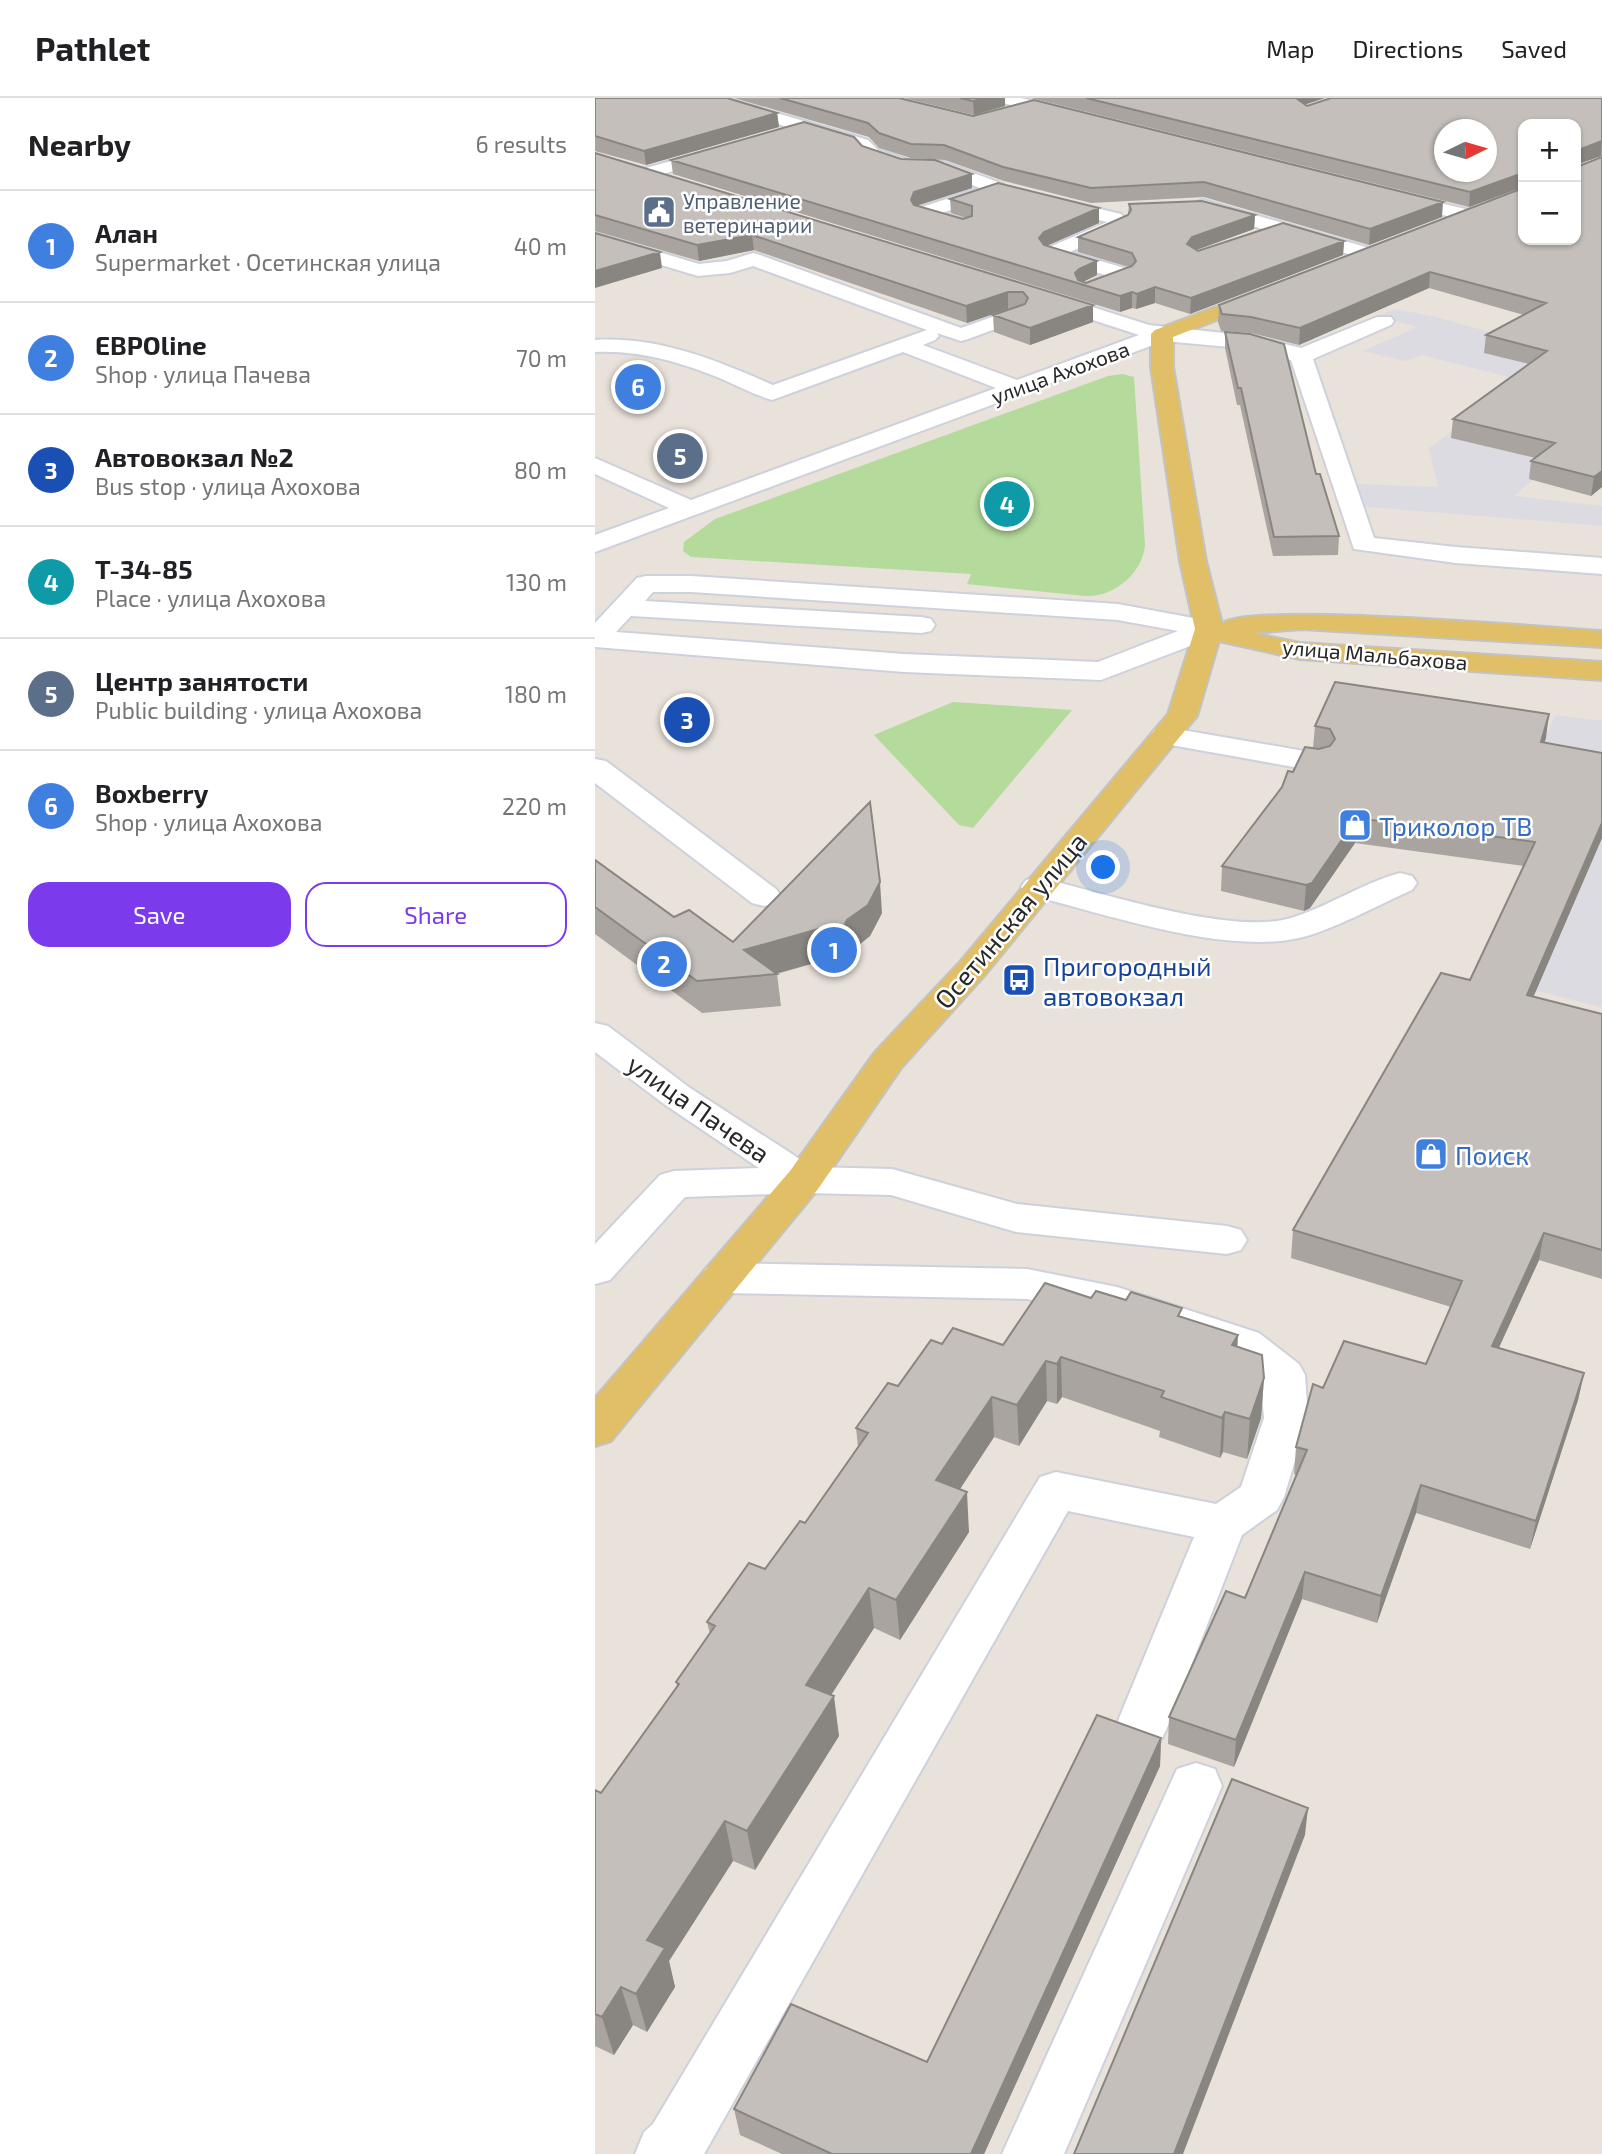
<!DOCTYPE html>
<html lang="en">
<head>
<meta charset="utf-8">
<style>
	:root { --surface:#fff; --page:#f2f2f2; --text:#202124; --muted:#757577; --line:#e0e0e0; --accent:#7c3aed }
	body { margin:0; font-family:"Exo 2",sans-serif; background:var(--page); color:var(--text) }
	.controls { position:absolute; right:21px; top:21px; display:grid; overflow:hidden; border-radius:14px; box-shadow:0 2px 5px #0004 }
	.controls button { width:63px; height:63px; display:grid; place-items:center; padding:0; border:0; border-bottom:2px solid var(--line); background:var(--surface); color:var(--text); font:35px sans-serif }
	.compass { position:absolute; left:839px; top:21px; width:63px; height:63px; border-radius:50%; background:var(--surface); box-shadow:0 2px 5px #0004; rotate:85deg }
	.you { position:absolute; left:509px; top:770px; width:24px; height:24px; margin:-18px; border:5px solid #fff; border-radius:50%; background:#1a73e8; box-shadow:0 0 0 10px #1a73e833 }
	.badge { display:grid; place-items:center; width:46px; height:46px; border-radius:50%; background:var(--accent); color:#fff; font-size:23px; font-weight:700 }
	.pin { position:absolute; translate:-50% -50%; border:4px solid #fff; box-shadow:0 2px 7px #0006 }
	.list { margin:0; padding:0; list-style:none }
	h2 { display:flex; justify-content:space-between; align-items:center; height:91px; margin:0; padding:0 28px; font-size:30px }
	h2 small { font-size:23px; font-weight:400; color:var(--muted) }
	.list li { display:grid; grid-template-columns:46px 1fr auto; gap:21px; align-items:center; box-sizing:border-box; height:112px; padding:0 28px; border-top:2px solid var(--line) }
	.list b { display:block; font-size:26px; white-space:nowrap }
	.list p { margin:0; font-size:23px; white-space:nowrap; color:var(--muted) }
	.list em { font-size:23px; font-style:normal; color:var(--muted) }
	.actions { display:flex; gap:14px; padding:21px 28px }
	.actions a { flex:1; padding:16px 0; border:2px solid var(--accent); border-radius:21px; text-align:center; font-size:24px; color:var(--accent) }
	.actions .main { background:var(--accent); color:#fff }
	.map { position:relative; flex:none; width:1007px; height:2056px; overflow:hidden }
	header { display:flex; align-items:center; gap:42px; box-sizing:border-box; height:98px; padding:0 35px; background:var(--surface); border-bottom:2px solid var(--line) }
	header strong { font-size:33px }
	nav { display:flex; gap:38px; margin-inline-start:auto; font-size:24px }
	main { display:flex }
	aside { flex:1; background:var(--surface) }
	.map>svg:first-child { display:block }
	.industrial { fill:#dcdbe1 }
	.green { fill:#b4da9c }
	.lines { fill:none; stroke-linecap:round; stroke-linejoin:round }
	.minor-casing { stroke:#cdd1db; stroke-width:4 }
	.major-casing { stroke:#c3c3c3; stroke-width:4 }
	.minor { fill:#fff; fill-rule:evenodd }
	.major { fill:#e1bf67; fill-rule:evenodd }
	.wall { fill:#a9a4a0 }
	.shaded-wall { fill:#898682 }
	.building { fill:#c4bfba; stroke:#898682; stroke-width:2; fill-rule:evenodd }
	.labels { text-anchor:middle; dominant-baseline:central; stroke-width:5; stroke-linejoin:round; paint-order:stroke }
	.far-service-label { font-size:21px; fill:#4e5e75; stroke:#fff; text-anchor:start }
	.far-street-label { font-size:21px; fill:#282828; stroke:#fff }
	.shop-label { font-size:26px; fill:#366cbe; stroke:#fff; text-anchor:start }
	.street-label { font-size:26px; fill:#282828; stroke:#fff }
	.transit-label { font-size:26px; fill:#164399; stroke:#fff; text-anchor:start }
</style>
</head>
<body>
<header>
<strong>Pathlet</strong>
<nav><a>Map</a><a>Directions</a><a>Saved</a></nav>
</header>
<main>
<aside>
<h2>Nearby<small>6 results</small></h2>
<ul class="list">
<li><span class="badge" style="background:#3f7fe0">1</span><div><b>Алан</b><p>Supermarket · Осетинская улица</p></div><em>40 m</em></li>
<li><span class="badge" style="background:#3f7fe0">2</span><div><b>ЕВРОline</b><p>Shop · улица Пачева</p></div><em>70 m</em></li>
<li><span class="badge" style="background:#1a4fb4">3</span><div><b>Автовокзал №2</b><p>Bus stop · улица Ахохова</p></div><em>80 m</em></li>
<li><span class="badge" style="background:#0f9aa8">4</span><div><b>Т-34-85</b><p>Place · улица Ахохова</p></div><em>130 m</em></li>
<li><span class="badge" style="background:#5c6f8a">5</span><div><b>Центр занятости</b><p>Public building · улица Ахохова</p></div><em>180 m</em></li>
<li><span class="badge" style="background:#3f7fe0">6</span><div><b>Boxberry</b><p>Shop · улица Ахохова</p></div><em>220 m</em></li>
</ul>
<div class="actions"><a class="main">Save</a><a>Share</a></div>
</aside>
<div class="map">
<svg width="1007" height="2056" viewBox="0 0 1007 2056">
	<rect width="100%" height="100%" fill="#e9e2da"/>
	<!-- industrial -->
	<path class="industrial" d="M800,211L837,218L1007,265L1002,326L919,398L1007,408V428L763,408L760,386L843,389L834,350L929,283L827,257L810,263L768,253L823,229L782,218Z
		M960,617L1007,623V909L880,878L946,740L936,677Z"/>
	<!-- green -->
	<path class="green" d="M527,276L539,279L550,447C548,475 518,500 490,498L372,486L376,476L96,459L88,453L89,444L120,421L513,278Z
		M358,604L477,612L378,730L364,727L279,637Z"/>
	<g class="lines">
		<defs>
			<path id="minor" d="M105,0H130L273,42L283,52L316,63L349,64L408,86L411,90L408,94L347,115L375,123L377,127L375,131L368,133L321,119L319,115L321,111L385,90L341,73L308,72L269,59L261,50L107,3Z
				M398,0H426L485,15L487,18L479,23L400,3Z
				M126,49L135,54L132,58L50,81L41,76L44,72Z
				M798,94L879,113L881,117L872,123L792,103L789,99Z
				M455,99L526,116L534,125L532,129L475,154L536,172L539,176L536,180L499,196H485L482,192L485,188L510,177L450,159L447,155L450,151L512,124L449,108L446,104L449,100Z
				M608,102L781,152L784,156L774,162L602,112L599,108L602,104Z
				M0,135L104,166L132,163L158,155L165,157L366,230L414,213H428L431,217L428,221L373,241L366,243L342,235L344,238L340,242L328,247L422,282L544,237L443,204L440,200L443,196L450,194L554,227L656,238L706,250L782,219H796L799,223L796,227L718,261L779,440L861,449L1007,460V476L861,465L759,451L696,262L656,251L569,243L0,454V437L74,410L0,376V360L96,402L401,290L308,254L177,302C160,297 143,288 127,281C85,264 45,252 0,254V242C63,238 121,262 178,287L332,232L158,168L135,175L103,178L0,147Z
				M51,478H96L523,506L614,523L624,525L628,531L624,537L506,582L309,574L0,549V525L42,480ZM58,494H96L523,522L583,533L503,564L309,556L21,534L36,518L326,535L336,533L340,527L336,521L326,519L50,503Z
				M570,629L721,655L732,658L736,664L732,670L721,673L559,644L555,638L559,632Z
				M0,661L11,663L181,791L186,798L181,805L169,808L157,805L0,685Z
				M805,775L817,778L822,785L817,792C785,806 736,833 704,840C627,857 508,815 431,796L426,789L431,782L443,779C504,794 638,838 696,820C733,809 767,785 805,775Z
				M0,925L13,928L95,990L217,1069L297,1071L422,1106L632,1128L646,1132L652,1142L646,1152L632,1156L421,1134L296,1097L209,1095L90,1099L15,1182L0,1186V1146L65,1077L79,1073L164,1070L69,1006L0,954Z
				M126,1165L432,1171L522,1189L664,1235L704,1266L710,1277L713,1320L689,1399L682,1412L647,1437L572,1630L564,1646L546,1652L528,1646L520,1630L599,1439L473,1413L109,2056H40L49,2034L58,2026L445,1379L461,1374L621,1406L646,1389L669,1320L666,1284L634,1257L517,1218L432,1201L126,1195L111,1190L105,1180L111,1170Z
				M601,1665L620,1671L627,1688L469,2056H407L582,1671Z"/>
			<path id="major" d="M671,190L678,192L681,196L678,200L578,239V269L611,463L627,526C650,503 955,530 1007,533V549L707,531L657,535L705,545L1007,564V582L705,561L624,543L602,618L597,624L389,878L306,970L223,1091L16,1343L0,1348V1300L195,1073L280,954L365,864L573,616L600,531L585,463L556,269V236L560,232Z"/>
		</defs>
		<!-- minor casing -->
		<use href="#minor" class="minor-casing"/>
		<!-- major casing -->
		<use href="#major" class="major-casing"/>
		<!-- minor -->
		<use href="#minor" class="minor"/>
		<!-- major -->
		<use href="#major" class="major"/>
	</g>
	<!-- wall -->
	<path class="wall" d="M0,0L182,15L184,29L51,67L0,53Z
		M139,0H304L378,18L847,119L774,147L609,99L496,105L409,83L350,62L316,60L284,50L274,39Z
		M309,0H410V8L379,17Z
		M436,0H730L710,6L712,8L1007,0V58L982,66L984,68L1007,59V389L996,398L934,381L936,363L941,360L856,340L858,321L934,266L889,255L891,237L929,217L834,190L704,247L656,235L626,233L623,224L624,207L981,142L928,26V89L874,109Z
		M267,48L306,61L377,76V90L322,108L368,121L371,120L356,115L355,101L504,125L451,148L502,177L487,184L491,185L534,169L483,154V139L533,117L534,106L660,117L659,131L601,152L603,153L749,143L748,157L595,216L560,205L541,211L537,210L525,214L78,76L76,62Z
		M0,55L498,207V224L435,247L399,234L398,217L417,210L413,211L372,225L159,152L104,163L0,133Z
		M630,234L744,438L743,457L678,458L645,307H642L630,250Z
		M954,616L949,645L1007,655V740L938,899L1007,916V1181L944,1162L904,1250L989,1275L983,1302L935,1451L821,1415L782,1525L707,1501L639,1669L573,1646L574,1619L650,1500L701,1377L699,1376L701,1349L728,1290L831,1266L856,1209L696,1160L698,1132L875,882L929,768L760,745L715,810L709,813L626,793L627,768L698,674L718,650L720,628Z
		M0,762L79,819L138,844L287,815L275,838L255,854L252,859L230,862L182,876L186,908L107,915L0,836Z
		M496,1200L586,1219L642,1249L669,1280L666,1320L652,1361L628,1354L625,1360L564,1339L565,1333L467,1299L462,1306L452,1303L424,1348L399,1339L365,1391L374,1434L305,1542L279,1530L236,1597L244,1638L160,1772L138,1763L74,1863L80,1889L52,1934L38,1927L19,1957L0,1948V1692L6,1695L82,1589L81,1584L115,1536L112,1524L170,1471L210,1425L263,1349L261,1330L347,1246L408,1247Z
		M566,1640L565,1668L389,2056H187L145,2037L139,2011L332,1964Z"/>
	<!-- shaded-wall -->
	<path class="shaded-wall" d="M390,0H410V8L379,17L378,3Z
		M701,0H730L703,9Z
		M182,15L184,29L51,67L49,53Z
		M1007,43L1006,58L981,67V53Z
		M928,75V89L874,109L875,94Z
		M377,76V90L320,108L316,102L319,94Z
		M848,104L847,119L774,147L775,131Z
		M504,110V125L449,149L444,140L449,134Z
		M660,117L659,131L596,154L592,146L597,139Z
		M157,137L159,152L104,163L102,147Z
		M749,143L748,157L595,216L596,200Z
		M65,154L67,170L0,190V173Z
		M502,163V177L484,186L480,175L484,171Z
		M835,174L834,190L704,247L705,230Z
		M560,189V205L541,211L542,196Z
		M413,194V211L372,225L371,208Z
		M537,194V210L525,214V198Z
		M498,207V224L435,247V230Z
		M1007,373V389L996,398L999,379Z
		M954,616L951,640L942,669L946,644Z
		M762,720L760,745L715,810L709,813L711,787Z
		M1007,725V740L928,923L932,897Z
		M285,784L287,815L275,838L255,854L252,859L249,828L252,822Z
		M227,830L230,862L179,876L149,852Z
		M949,1135L944,1162L892,1275L897,1248Z
		M643,1237L641,1277L637,1247Z
		M466,1259L467,1299L462,1306V1266Z
		M451,1263L452,1303L424,1348L422,1307Z
		M989,1275L983,1302L935,1451L941,1423Z
		M669,1280L666,1320L652,1361L655,1321Z
		M397,1299L399,1339L344,1423L341,1382Z
		M630,1314L628,1354L625,1360L627,1320Z
		M826,1387L821,1415L782,1525L786,1498Z
		M372,1394L374,1434L305,1542L301,1502Z
		M710,1474L707,1501L639,1669L641,1642Z
		M274,1490L279,1530L217,1627L211,1587Z
		M239,1598L244,1638L160,1772L152,1733Z
		M566,1640L565,1668L389,2056H376Z
		M713,1710L710,1737L588,2056H579Z
		M130,1723L138,1763L74,1863L80,1889L52,1934L41,1896L52,1842Z
		M26,1889L38,1927L19,1957L7,1919Z"/>
	<!-- building -->
	<path class="building" d="M0,0H132L182,15L49,53L0,38Z
		M185,0H304L378,18L439,2L848,104L775,131L609,84L496,90L408,69L349,47L316,46L284,35L273,25Z
		M365,0H390L378,3Z
		M491,0H701L712,8L736,0H1007V43L981,53V56V26H928V75L875,94ZM850,32H892V74H850Z
		M209,24L259,39L267,48L306,61L340,62L377,76L319,94L316,102L319,107L368,121L377,118V108L355,101L403,85L504,110L449,134L444,140L449,147L502,163L484,171L480,175L483,182L491,185L537,168L541,163L537,155L483,139L533,117L536,112L534,106L607,103L660,117L597,139L592,146L603,153L688,125L749,143L596,200L560,189L542,196L537,194L525,198L76,62Z
		M0,55L498,207L435,230L398,217L430,206L433,200L428,194H413L371,208L157,137L102,147L0,117Z
		M1007,59V373L999,379L936,363L960,345L858,321L952,253L891,237L951,205L835,174L705,230L656,219L627,216L624,207L928,90V142H981V65L984,68Z
		M0,135L65,154L0,173Z
		M630,234L655,236L689,246L721,376H725L744,438L679,439L646,290H643Z
		M740,584L954,616L946,644L1007,655V725L932,897L1007,916V1152L949,1135L897,1248L989,1275L941,1423L826,1387L786,1498L710,1474L641,1642L574,1619L631,1493L650,1500L712,1352L701,1349L718,1286L728,1290L749,1243L831,1266L867,1183L698,1132L846,875L875,882L940,744L762,720L717,785L711,787L627,768L687,689L693,673L698,674L710,649L724,651L735,648L740,641L735,631L720,628Z
		M275,704L285,784L273,807L252,822L249,828L227,830L149,852L182,876L102,883L0,809V762L79,819L94,812L138,844Z
		M450,1185L496,1200L501,1193L531,1202L536,1194L587,1210L583,1218L643,1237L637,1247L667,1257L669,1280L655,1321L630,1314L627,1320L566,1299L569,1293L466,1259L462,1266L451,1263L422,1307L397,1299L341,1382L372,1394L301,1502L274,1490L211,1587L239,1598L152,1733L130,1723L52,1842L70,1850L41,1896L26,1889L7,1919L0,1916V1692L6,1695L84,1586L81,1584L120,1528L112,1524L154,1465L170,1471L205,1423L210,1425L273,1335L261,1330L293,1285L303,1288L336,1242L347,1246L358,1230L408,1247Z
		M502,1617L566,1640L376,2056H237L139,2011L196,1906L332,1964Z
		M637,1681L713,1710L579,2056H479Z"/>
	<!-- icons -->
	<defs>
		<symbol id="civic-square" viewBox="-11 -11 22 22"><rect x="-9" y="-9" width="18" height="18" rx="4" fill="#5c6f8a" stroke="#fff"/><path d="M-.6-6.5H3V-4.5H.6V-3L4-1V1h2V6H-6V1h2V-1L-.6-3ZM-1.2 2.5V6h2.4V2.5Z" fill="#fff"/></symbol>
		<symbol id="shop-square" viewBox="-11 -11 22 22"><rect x="-9" y="-9" width="18" height="18" rx="4" fill="#3f7fe0" stroke="#fff"/><path d="M-5-2.5h2.3a2.7 3.5 0 0 1 5.4 0H5L5.5 6h-11ZM-1.5-2.5h3a1.5 2.3 0 0 0-3 0Z" fill="#fff"/></symbol>
		<symbol id="bus-square" viewBox="-11 -11 22 22"><rect x="-9" y="-9" width="18" height="18" rx="4" fill="#1a4fb4" stroke="#fff"/><path d="M-5-6H5V4H4V6H2V4H-2V6H-4V4H-5ZM-3.5-4V0h7V-4ZM-3.5 1.2v1.5H-2V1.2ZM2 1.2v1.5H3.5V1.2Z" fill="#fff"/></symbol>
	</defs>
	<g fill-rule="evenodd">
		<use href="#civic-square" x="45" y="95" width="38" height="38"/>
		<use href="#shop-square" x="741" y="708" width="38" height="38"/>
		<use href="#bus-square" x="405" y="863" width="38" height="38"/>
		<use href="#shop-square" x="817" y="1037" width="38" height="38"/>
	</g>
	<g class="labels">
		<!-- far-service labels -->
		<g class="far-service-label">
			<text x="88" y="102">Управление<tspan x="88" dy="24">ветеринарии</tspan></text>
		</g>
		<!-- far-street labels -->
		<g class="far-street-label">
			<text transform="translate(465 274) rotate(-20)">улица Ахохова</text>
			<text transform="translate(780 556) rotate(5)">улица Мальбахова</text>
		</g>
		<!-- shop labels -->
		<g class="shop-label">
			<text x="784" y="727">Триколор ТВ</text>
			<text x="860" y="1056">Поиск</text>
		</g>
		<!-- street labels -->
		<g class="street-label">
			<text transform="translate(415 822) rotate(-50)">Осетинская улица</text>
			<text transform="translate(104 1010) rotate(35)">улица Пачева</text>
		</g>
		<!-- transit labels -->
		<g class="transit-label">
			<text x="448" y="867">Пригородный<tspan x="448" dy="30">автовокзал</tspan></text>
		</g>
	</g>
</svg>
<div class="controls">
<button>+</button>
<button>−</button>
</div>
<svg class="compass" viewBox="-18 -18 36 36"><path d="M0-13l5 13h-10z" fill="#e53935"/><path d="M0 13l5-13h-10z" fill="#757577"/></svg>
<div class="you"></div>
<div class="pin badge" style="left:239px;top:852px;background:#3f7fe0">1</div>
<div class="pin badge" style="left:69px;top:866px;background:#3f7fe0">2</div>
<div class="pin badge" style="left:92px;top:622px;background:#1a4fb4">3</div>
<div class="pin badge" style="left:412px;top:406px;background:#0f9aa8">4</div>
<div class="pin badge" style="left:85px;top:358px;background:#5c6f8a">5</div>
<div class="pin badge" style="left:43px;top:289px;background:#3f7fe0">6</div>
</div>
</main>
</body>
</html>
